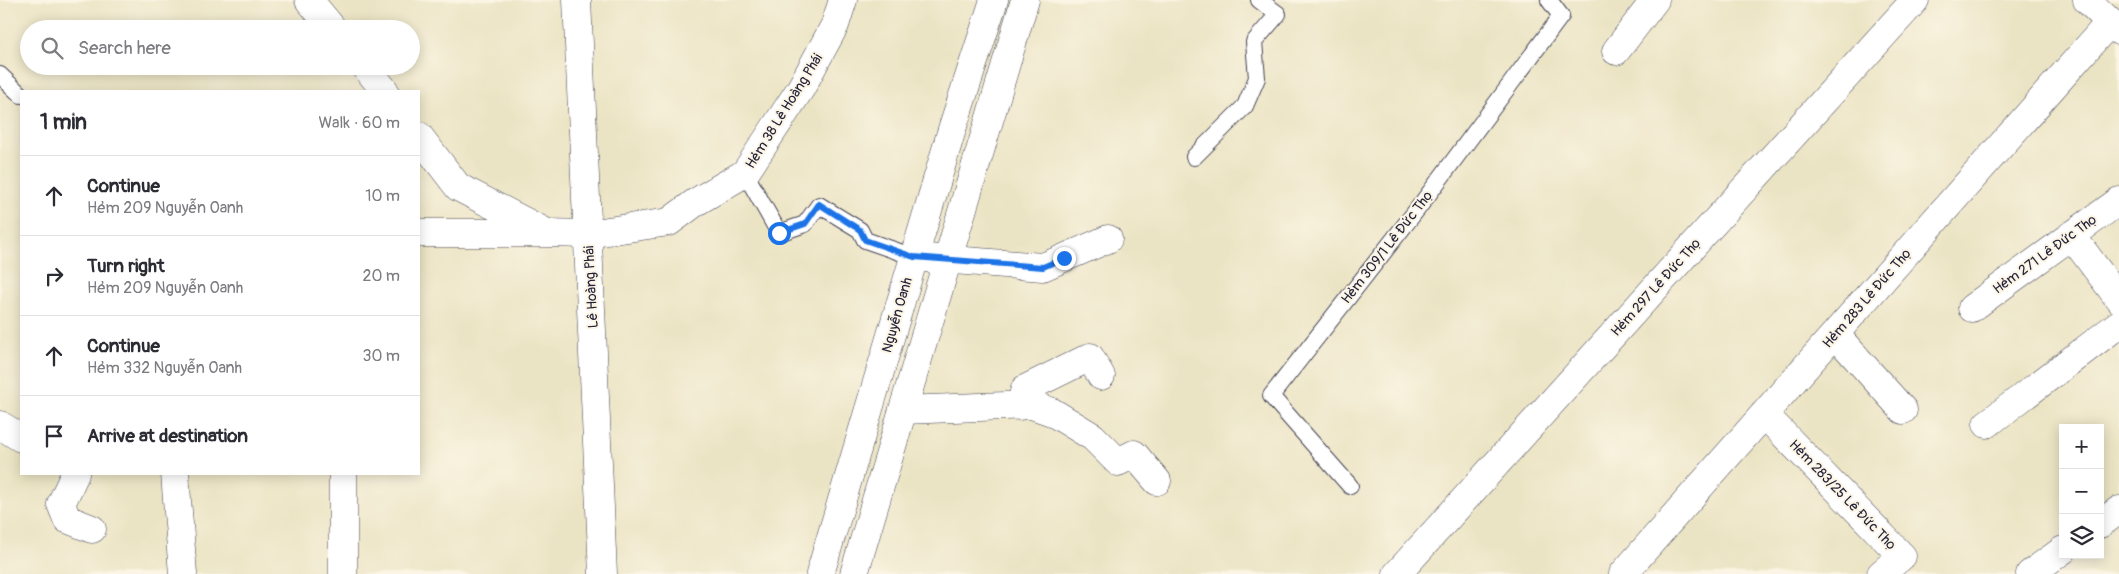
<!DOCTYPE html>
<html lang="en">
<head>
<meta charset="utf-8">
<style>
	:root { --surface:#fff; --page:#f2f2f3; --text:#2b2b33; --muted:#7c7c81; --line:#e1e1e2 }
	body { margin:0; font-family:Pangolin,sans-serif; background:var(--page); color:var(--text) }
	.controls { position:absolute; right:15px; bottom:15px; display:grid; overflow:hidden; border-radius:0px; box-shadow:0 2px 12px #0003 }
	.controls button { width:45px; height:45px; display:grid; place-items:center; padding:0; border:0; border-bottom:1px solid var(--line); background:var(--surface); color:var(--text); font:25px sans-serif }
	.stop { position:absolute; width:15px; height:15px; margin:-11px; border:4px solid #1a73e8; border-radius:50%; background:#fff }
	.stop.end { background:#1a73e8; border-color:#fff; box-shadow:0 1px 5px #0008 }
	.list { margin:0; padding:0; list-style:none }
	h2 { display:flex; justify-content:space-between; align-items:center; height:65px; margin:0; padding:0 20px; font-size:21px }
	h2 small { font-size:16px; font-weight:400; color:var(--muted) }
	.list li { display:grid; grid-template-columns:32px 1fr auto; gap:15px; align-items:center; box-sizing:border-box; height:80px; padding:0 20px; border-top:1px solid var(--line) }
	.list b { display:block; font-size:19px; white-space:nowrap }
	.list p { margin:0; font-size:16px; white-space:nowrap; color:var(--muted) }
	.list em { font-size:16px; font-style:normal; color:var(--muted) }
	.icon { flex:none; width:28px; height:28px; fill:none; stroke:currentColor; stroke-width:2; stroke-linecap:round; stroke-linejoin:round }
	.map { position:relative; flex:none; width:2119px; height:574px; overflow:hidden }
	.search { position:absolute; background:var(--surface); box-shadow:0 2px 12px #0003; left:20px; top:20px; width:400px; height:55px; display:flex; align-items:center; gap:12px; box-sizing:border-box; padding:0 18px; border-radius:28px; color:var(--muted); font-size:19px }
	.panel { position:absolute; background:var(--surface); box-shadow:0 2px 12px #0003; left:20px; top:90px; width:400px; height:385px; border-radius:0px }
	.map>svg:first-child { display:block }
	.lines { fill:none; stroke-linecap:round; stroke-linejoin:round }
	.service-casing { stroke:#403f50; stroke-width:18 }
	.minor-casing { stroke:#403f50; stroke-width:29 }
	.tertiary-casing { stroke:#403f50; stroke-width:29 }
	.primary-casing { stroke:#403f50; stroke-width:29 }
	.service { stroke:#fff; stroke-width:16 }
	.minor { stroke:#fff; stroke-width:28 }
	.tertiary { stroke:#fff; stroke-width:28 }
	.primary { stroke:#fff; stroke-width:28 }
	.route { stroke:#1a73e8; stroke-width:6 }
	.labels { text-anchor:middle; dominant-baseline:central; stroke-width:4; stroke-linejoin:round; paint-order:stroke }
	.street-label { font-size:14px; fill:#22223b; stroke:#fcf5e5 }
</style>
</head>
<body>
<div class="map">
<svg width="2119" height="574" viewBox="0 0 2119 574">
	<rect width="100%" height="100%" fill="#fcf5e5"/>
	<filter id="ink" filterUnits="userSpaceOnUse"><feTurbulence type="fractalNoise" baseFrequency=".02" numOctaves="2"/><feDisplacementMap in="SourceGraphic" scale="10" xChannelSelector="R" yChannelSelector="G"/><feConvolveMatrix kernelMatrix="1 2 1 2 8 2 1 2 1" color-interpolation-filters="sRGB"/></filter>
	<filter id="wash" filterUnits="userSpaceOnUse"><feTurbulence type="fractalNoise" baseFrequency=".0096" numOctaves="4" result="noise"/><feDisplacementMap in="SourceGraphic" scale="20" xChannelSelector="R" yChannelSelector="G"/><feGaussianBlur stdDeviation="1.12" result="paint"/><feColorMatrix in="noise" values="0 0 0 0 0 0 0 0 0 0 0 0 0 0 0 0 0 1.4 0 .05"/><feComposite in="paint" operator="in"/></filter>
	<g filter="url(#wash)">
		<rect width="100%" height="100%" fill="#ebe4c4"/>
	</g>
	<g filter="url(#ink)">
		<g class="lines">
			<defs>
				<path id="service" d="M0,75L21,95
					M1194,157L1245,106L1257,78L1254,42L1278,14L1259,0
					M745,173L779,233L805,224L819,205L860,230L865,240L914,257
					M1350,486L1271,396L1419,207L1561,16L1549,0"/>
				<path id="minor" d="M309,0L333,29
					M1616,51L1655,0
					M365,66L385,91
					M419,136L458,187L547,233L587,234L669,222L696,202L745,173L801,88L835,25L843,0
					M419,233H543
					M2071,235L2119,299
					M914,257L1043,267L1108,239
					M1972,308L2119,201
					M1835,334L1903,410
					M1020,406L1025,389L1090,357L1101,376
					M903,410L1032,405L1052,412L1093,437L1118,462L1134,454L1157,481
					M1764,414L1902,556L1881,574
					M1987,424L2119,324
					M0,425L21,438
					M75,474L61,504L67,519L92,529
					M175,474L183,574
					M2100,524L2119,510
					M343,574V474
					M1397,574L1915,0
					M1623,574L2110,22
					M2030,574L2063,550"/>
				<path id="tertiary" d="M577,0L603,574
					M2087,0L2119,31"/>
				<path id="primary" d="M820,574L953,126L994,0
					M854,574L1025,0"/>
			</defs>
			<!-- service casing -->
			<use href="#service" class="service-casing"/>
			<!-- minor casing -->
			<use href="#minor" class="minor-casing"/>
			<!-- tertiary casing -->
			<use href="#tertiary" class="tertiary-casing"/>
			<!-- primary casing -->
			<use href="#primary" class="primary-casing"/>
			<!-- service -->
			<use href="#service" class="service"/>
			<!-- minor -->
			<use href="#minor" class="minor"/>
			<!-- tertiary -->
			<use href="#tertiary" class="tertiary"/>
			<!-- primary -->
			<use href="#primary" class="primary"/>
		</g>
	</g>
	<g class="lines" filter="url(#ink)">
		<!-- route -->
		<path class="route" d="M779,233L805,224L819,204L860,230L865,240L914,257L1043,267L1064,258"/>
	</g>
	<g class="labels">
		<!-- street labels -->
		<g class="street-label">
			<text transform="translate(784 111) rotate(-58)">Hẻm 38 Lê Hoàng Phái</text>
			<text transform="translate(1387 247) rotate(-52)">Hẻm 309/1 Lê Đức Thọ</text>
			<text transform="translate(2045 254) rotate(-36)">Hẻm 271 Lê Đức Thọ</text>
			<text transform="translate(591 287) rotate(-93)">Lê Hoàng Phái</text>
			<text transform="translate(1656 287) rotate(-48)">Hẻm 297 Lê Đức Thọ</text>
			<text transform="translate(1867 298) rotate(-49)">Hẻm 283 Lê Đức Thọ</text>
			<text transform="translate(897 315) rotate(-74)">Nguyễn Oanh</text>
			<text transform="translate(1843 495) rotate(46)">Hẻm 283/25 Lê Đức Thọ</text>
		</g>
	</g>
</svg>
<div class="controls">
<button>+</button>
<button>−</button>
<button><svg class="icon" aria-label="layers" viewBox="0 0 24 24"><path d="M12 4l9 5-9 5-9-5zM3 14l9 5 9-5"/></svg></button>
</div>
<div class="stop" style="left:779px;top:233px"></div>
<div class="stop end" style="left:1064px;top:258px"></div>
<div class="search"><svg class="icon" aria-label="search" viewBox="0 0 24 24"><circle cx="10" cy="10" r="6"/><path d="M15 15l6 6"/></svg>Search here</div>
<section class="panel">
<h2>1 min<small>Walk · 60 m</small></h2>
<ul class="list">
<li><svg class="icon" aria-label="ahead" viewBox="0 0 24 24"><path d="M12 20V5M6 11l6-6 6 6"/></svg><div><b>Continue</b><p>Hẻm 209 Nguyễn Oanh</p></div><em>10 m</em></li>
<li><svg class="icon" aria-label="right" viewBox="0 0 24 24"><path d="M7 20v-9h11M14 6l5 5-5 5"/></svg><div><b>Turn right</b><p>Hẻm 209 Nguyễn Oanh</p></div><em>20 m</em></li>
<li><svg class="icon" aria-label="ahead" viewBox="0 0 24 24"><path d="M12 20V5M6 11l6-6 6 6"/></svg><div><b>Continue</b><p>Hẻm 332 Nguyễn Oanh</p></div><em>30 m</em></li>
<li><svg class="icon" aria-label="arrive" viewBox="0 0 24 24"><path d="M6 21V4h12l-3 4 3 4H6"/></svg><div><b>Arrive at destination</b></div></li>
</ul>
</section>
</div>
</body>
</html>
